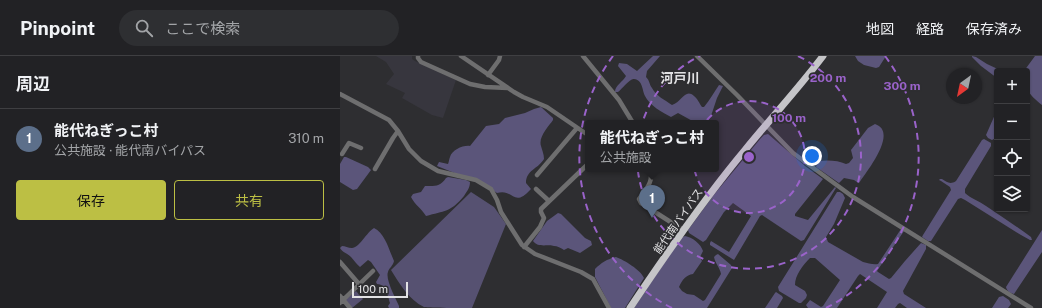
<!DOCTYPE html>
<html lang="ja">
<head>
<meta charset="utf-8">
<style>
	:root { --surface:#222225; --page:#2e2f32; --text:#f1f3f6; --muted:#a2a4a7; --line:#3f3f42; --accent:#bcbf44 }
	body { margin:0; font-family:"Public Sans","Noto Sans JP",sans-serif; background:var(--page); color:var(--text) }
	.controls { position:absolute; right:12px; top:12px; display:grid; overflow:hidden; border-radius:4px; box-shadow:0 1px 3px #0004 }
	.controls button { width:36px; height:36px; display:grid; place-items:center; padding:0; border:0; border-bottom:1px solid var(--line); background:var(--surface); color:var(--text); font:20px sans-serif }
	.compass { position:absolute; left:606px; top:12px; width:36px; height:36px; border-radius:50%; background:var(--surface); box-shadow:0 1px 3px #0004; rotate:213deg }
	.scale { position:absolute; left:12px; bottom:10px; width:56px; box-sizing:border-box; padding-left:4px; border:2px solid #e2e2e4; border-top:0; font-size:11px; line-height:14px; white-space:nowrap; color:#e2e2e4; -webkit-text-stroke:3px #2e2e31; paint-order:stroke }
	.you { position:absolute; left:472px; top:100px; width:14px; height:14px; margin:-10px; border:3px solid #fff; border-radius:50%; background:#1a73e8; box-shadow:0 0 0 6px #1a73e833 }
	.badge { display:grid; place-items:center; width:26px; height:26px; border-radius:50%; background:var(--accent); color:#fff; font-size:13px; font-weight:700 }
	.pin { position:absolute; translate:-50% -33px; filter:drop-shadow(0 1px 2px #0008) }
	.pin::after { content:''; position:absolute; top:21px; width:14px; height:12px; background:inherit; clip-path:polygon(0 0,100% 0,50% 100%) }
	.popup { position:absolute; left:245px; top:64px; width:134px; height:52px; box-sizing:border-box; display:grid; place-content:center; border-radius:4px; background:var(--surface); filter:drop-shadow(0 1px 3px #0005); font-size:13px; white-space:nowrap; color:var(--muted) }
	.popup b { font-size:15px; color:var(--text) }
	.popup::after { content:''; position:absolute; left:50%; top:100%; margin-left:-8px; border:8px solid transparent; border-top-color:var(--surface) }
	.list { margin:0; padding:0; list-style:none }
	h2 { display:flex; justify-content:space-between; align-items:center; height:52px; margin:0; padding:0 16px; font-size:17px }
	h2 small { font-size:13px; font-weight:400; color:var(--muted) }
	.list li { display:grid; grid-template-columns:26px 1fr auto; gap:12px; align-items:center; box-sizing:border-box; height:60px; padding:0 16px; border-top:1px solid var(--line) }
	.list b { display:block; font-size:15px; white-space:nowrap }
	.list p { margin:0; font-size:13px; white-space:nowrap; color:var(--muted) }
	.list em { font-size:13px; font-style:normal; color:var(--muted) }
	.actions { display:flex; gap:8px; padding:12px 16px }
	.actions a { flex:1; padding:9px 0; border:1px solid var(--accent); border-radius:4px; text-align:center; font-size:14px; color:var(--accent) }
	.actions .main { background:var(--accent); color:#111 }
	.icon { flex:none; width:22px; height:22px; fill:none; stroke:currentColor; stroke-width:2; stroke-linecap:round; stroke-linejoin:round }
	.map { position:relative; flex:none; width:702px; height:252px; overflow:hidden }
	header { display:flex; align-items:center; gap:24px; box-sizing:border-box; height:56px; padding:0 20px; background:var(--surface); border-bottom:1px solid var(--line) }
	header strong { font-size:19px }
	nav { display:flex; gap:22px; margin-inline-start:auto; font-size:14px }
	.search { width:280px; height:36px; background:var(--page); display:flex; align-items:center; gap:10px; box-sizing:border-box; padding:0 14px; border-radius:22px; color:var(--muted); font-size:15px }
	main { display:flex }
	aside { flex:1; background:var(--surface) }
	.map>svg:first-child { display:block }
	.built { fill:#37363e }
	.green { fill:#565171 }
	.forest { fill:#5b557a }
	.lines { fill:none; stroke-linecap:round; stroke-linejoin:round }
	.minor { stroke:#6e6e6f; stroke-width:4.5 }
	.highway { stroke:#c5c5c8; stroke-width:7 }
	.ring { fill:none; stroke:#9a63ca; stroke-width:2; stroke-dasharray:7 5 }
	.labels { text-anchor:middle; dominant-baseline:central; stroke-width:3.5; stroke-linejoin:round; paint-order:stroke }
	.street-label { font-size:11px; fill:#e2e2e4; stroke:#2e2e31 }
	.quarter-label { font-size:13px; font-weight:bold; fill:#e2e2e4; stroke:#2e2e31 }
	.centre { fill:#9a63ca; stroke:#2e2e31; stroke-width:2 }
	.ring-label { font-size:12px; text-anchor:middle; font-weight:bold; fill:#9a63ca; stroke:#2e2e31; stroke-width:3.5; stroke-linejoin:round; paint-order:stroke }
</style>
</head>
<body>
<header>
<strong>Pinpoint</strong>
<div class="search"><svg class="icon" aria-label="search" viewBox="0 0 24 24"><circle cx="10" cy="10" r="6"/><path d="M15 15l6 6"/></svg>ここで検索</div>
<nav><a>地図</a><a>経路</a><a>保存済み</a></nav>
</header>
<main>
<aside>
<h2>周辺<small></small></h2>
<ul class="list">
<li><span class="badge" style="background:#5c6f8a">1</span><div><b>能代ねぎっこ村</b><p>公共施設 · 能代南バイパス</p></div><em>310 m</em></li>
</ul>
<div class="actions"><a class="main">保存</a><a>共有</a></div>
</aside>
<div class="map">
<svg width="702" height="252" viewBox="0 0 702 252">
	<rect width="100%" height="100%" fill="#2e2e31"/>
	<!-- built -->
	<path class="built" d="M36,0H72V3L75,5L116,24L103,62L92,59L62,42L65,37L46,28L54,18L46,6Z"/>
	<!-- green -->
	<path class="green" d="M131,136L154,151L166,168L132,252C123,252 90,252 84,251C69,244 59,227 51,214Z
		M16,235L23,243L12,252L5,244Z"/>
	<!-- forest -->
	<path class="forest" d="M313,0H320L307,15L306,21C310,25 309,28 312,32C316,40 325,44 332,49C342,46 345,32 354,40C358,43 359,47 362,51H364C370,44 374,36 379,29L383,30L377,42L372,57L367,67H356L338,57L331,61C323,57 309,49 305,40C302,34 303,24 294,23C290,22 282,33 278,36H275C275,29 283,26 286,20L278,10L279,7L287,8L297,15Z
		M515,0H546L539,11L536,12L524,9L518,5Z
		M632,0L636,1L647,8L662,15H657V22L641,10L632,1Z
		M695,0H702V49C686,36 687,35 687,15H684Z
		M201,51L213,62V64C209,70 198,81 201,90C202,94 204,98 204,103C198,113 186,114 186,127L191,133C173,153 174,132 157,137L154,135L152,132L97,110L99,106L108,108C109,106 109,103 110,101C112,94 123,89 130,90L146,70L159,68L165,62L185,57L194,53Z
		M657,54V79L654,83L652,84L648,82L646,79Z
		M535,68C559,76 526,116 519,127L517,126L514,124L504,122L499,127L476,111L478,105C487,104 498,104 506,108L509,107L513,102L511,94L528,72Z
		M428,78L465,110L483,123L455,158V160L468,164L495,131L496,132L464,184L461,185L422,159L420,160L394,204L370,189V187L371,185L389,196L411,160L393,147L384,156L366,184L363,186L349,177L348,174L373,140L421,82L424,79Z
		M644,83L651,87V90L625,133V137C630,142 639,145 646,150C661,160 676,170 691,181L692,184H690L681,179L625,144L621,142L618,143L591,185H588L582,181L583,179L611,134L610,131L601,125L599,124L600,123H602C607,126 610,129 616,125L642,84Z
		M4,101H6L28,111L31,114L17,133L13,134L0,126V108Z
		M108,121L126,124L130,126C130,132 127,135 124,140C111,156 104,155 86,160C81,152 75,149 71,141L73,138L81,136L85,130C95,130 100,131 106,122Z
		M497,136H500L503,138L505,142L494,168L486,181L488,186L523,206C528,207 533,209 538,208L561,173H563L564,175L537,215L538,216L549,223L551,222L565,205L581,187L586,189V193L563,235L564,238L586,252H567L560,247L558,248L555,252H537L547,236L520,218L518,220L497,252H468L466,249L470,244L481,251L483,250L500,224L475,202H470C463,209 455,219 455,229L465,235L467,239L466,242L461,247H459L439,235L438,231Z
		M218,157L221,158L245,182L251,185L252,189L240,197L228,192L224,194C221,192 217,190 214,190C206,188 198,192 193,185L207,165Z
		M34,172C45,177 49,194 54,205C53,210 49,212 48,216C45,223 56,243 59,250V252H49L48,250L50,247C48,240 46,228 37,228L36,226L40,219L31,206L28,204L20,211C16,208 14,204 11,201C7,197 3,197 0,192L2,190C5,190 8,192 12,192C19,192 27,176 34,172Z
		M702,174V196L674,238C670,237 667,235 666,231Z
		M345,180C352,181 361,188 363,195L360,201L362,205L353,218C346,219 342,224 339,231L342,235L347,238L354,239L363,245L365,244L381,218C380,212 375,207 374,201L376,199L378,198L391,209L392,212L367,252H294L341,182Z
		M276,201C284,204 301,214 304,222L285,252H271L255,221V213C261,207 267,203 276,201Z
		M436,236L442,240L443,242L437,252H425L435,237Z
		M663,240L669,244L671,248L668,252H652L659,241Z"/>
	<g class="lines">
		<!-- minor -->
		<path class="minor" d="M78,0V2L81,6L130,28L145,31L168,32
			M121,0L174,36L183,41L207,51L248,79
			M243,0L279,44L293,67
			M357,0L397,39L453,97L513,141L691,252
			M148,19L159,4L160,0
			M0,38L49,64L58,75L69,93L81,105L98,115L136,124L151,133L157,144L161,156L182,189L195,198L241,216L253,223L269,252
			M2,98L9,87L21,92
			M35,113L53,82L58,75
			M310,113C314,126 306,133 299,143L301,147L343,174
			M197,119L237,72
			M196,133L209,145
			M184,191L200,171L204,162L201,156V153L248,108
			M0,206L19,228
			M0,240L10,252
			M0,247L33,215"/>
		<!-- highway -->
		<path class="highway" d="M290,252C326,198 363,144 405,94C431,62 459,32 483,0"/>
	</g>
	<!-- distance rings -->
	<circle cx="409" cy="101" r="56" fill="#9a63ca" fill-opacity=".12"/>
	<g class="ring">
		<circle cx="409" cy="101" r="56"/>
		<path d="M458 0A112 112 0 1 1 360 0"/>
		<path d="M332 252A169 169 0 0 1 273 0M545 0A169 169 0 0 1 486 252"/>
	</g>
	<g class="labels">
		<!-- street labels -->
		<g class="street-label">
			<text transform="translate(338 165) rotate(-55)">能代南バイパス</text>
		</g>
		<!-- quarter labels -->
		<g class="quarter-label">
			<text x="340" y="22">河戸川</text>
		</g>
	</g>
	<circle cx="409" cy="101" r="6" class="centre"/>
	<g class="ring-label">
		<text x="488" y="26">200 m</text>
		<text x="562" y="34">300 m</text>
		<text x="449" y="66">100 m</text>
	</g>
</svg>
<div class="controls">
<button>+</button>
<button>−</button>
<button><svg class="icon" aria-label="locate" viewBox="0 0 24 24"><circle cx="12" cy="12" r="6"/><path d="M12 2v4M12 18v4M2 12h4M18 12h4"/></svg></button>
<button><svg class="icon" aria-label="layers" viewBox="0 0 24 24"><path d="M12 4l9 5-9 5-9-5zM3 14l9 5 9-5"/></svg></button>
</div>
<svg class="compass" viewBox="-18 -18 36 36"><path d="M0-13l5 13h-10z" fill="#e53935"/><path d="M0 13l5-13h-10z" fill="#a2a4a7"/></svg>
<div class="scale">100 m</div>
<div class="you"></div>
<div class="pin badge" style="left:312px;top:162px;background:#5c6f8a">1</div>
<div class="popup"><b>能代ねぎっこ村</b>公共施設</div>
</div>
</main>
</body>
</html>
